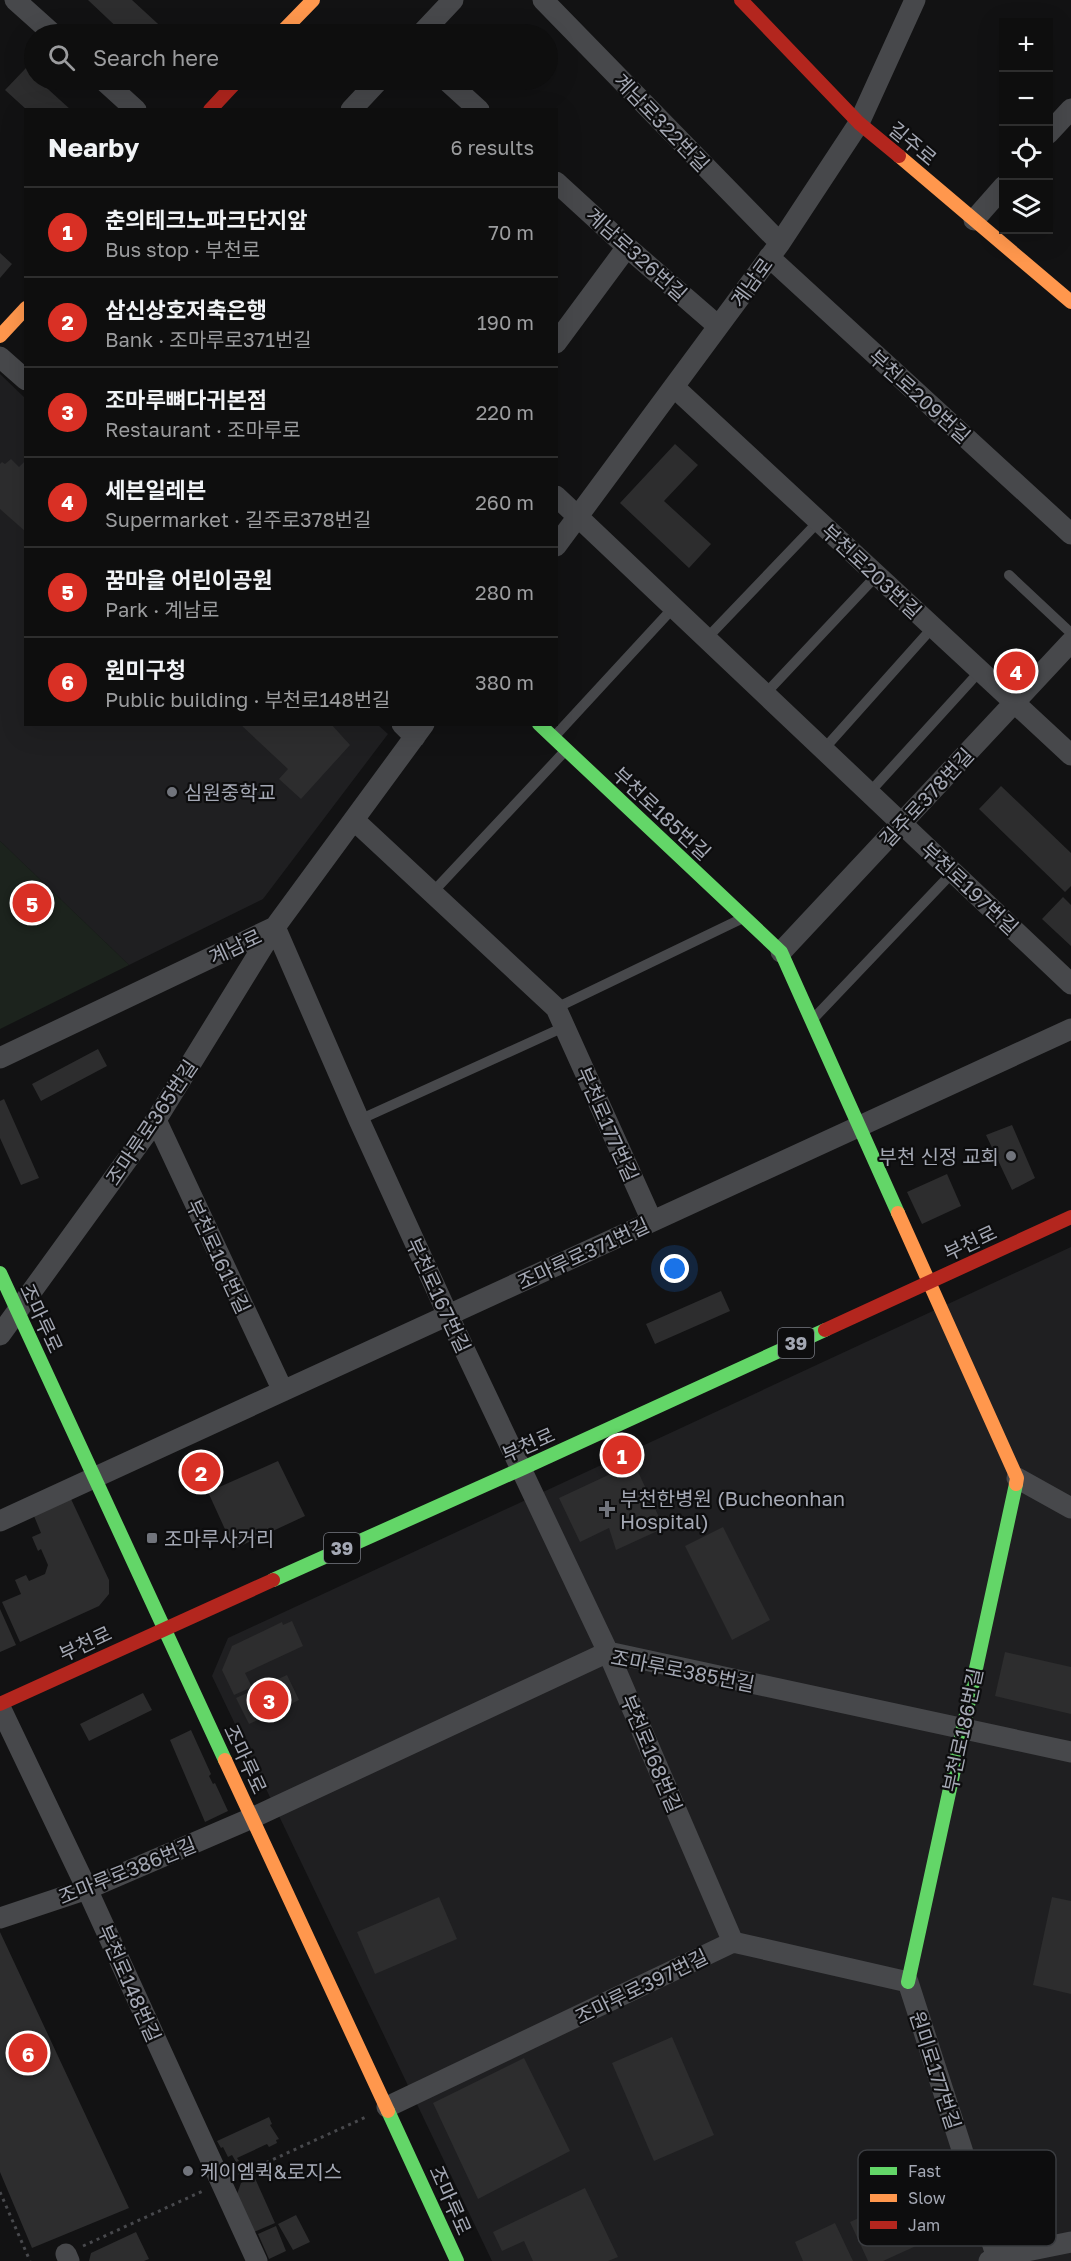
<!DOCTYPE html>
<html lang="en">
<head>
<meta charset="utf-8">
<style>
	:root { --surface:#0e0e0e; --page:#1c1c1c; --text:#f1f3f6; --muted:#9b9c9e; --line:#2e2e2e; --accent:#d93025 }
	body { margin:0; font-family:"Golos Text","Noto Sans KR",sans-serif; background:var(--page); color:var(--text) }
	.controls { position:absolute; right:18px; top:18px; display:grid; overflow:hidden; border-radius:0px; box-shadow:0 6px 24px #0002 }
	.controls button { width:54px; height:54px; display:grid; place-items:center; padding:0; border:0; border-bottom:2px solid var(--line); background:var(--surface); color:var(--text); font:30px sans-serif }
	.you { position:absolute; left:675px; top:1269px; width:21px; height:21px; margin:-15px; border:4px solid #fff; border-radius:50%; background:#1a73e8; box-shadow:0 0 0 9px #1a73e833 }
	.badge { display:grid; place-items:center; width:39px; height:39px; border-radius:50%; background:var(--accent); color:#fff; font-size:20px; font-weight:700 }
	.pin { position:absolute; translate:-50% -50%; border:3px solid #fff; box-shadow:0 2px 6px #0006 }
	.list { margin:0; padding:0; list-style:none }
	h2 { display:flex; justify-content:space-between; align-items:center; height:78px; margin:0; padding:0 24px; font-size:26px }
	h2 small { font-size:20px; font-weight:400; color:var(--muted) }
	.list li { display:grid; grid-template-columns:39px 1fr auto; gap:18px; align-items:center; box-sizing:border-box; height:90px; padding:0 24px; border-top:2px solid var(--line) }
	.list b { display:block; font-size:22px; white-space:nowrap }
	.list p { margin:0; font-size:20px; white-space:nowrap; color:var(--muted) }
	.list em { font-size:20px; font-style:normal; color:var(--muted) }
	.icon { flex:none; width:33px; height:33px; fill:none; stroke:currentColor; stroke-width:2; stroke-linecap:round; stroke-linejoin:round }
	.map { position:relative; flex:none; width:1071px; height:2261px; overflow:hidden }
	.search { position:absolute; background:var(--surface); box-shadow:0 6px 24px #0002; left:24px; top:24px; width:534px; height:66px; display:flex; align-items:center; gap:15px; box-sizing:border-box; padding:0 21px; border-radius:33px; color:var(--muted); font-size:22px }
	.panel { position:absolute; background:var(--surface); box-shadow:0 6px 24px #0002; left:24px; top:108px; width:534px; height:618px; border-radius:0px }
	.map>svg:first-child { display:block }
	.built { fill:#1f1f21 }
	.green { fill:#1c231d }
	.building { fill:#2d2d2e }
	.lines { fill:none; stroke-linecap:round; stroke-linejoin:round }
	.path { stroke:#48494d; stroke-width:3; stroke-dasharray:3 4.5; stroke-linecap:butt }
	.lane { stroke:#47484b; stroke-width:10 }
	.street { stroke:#47484b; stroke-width:21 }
	.fast { stroke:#63d668; stroke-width:14 }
	.slow { stroke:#ff974d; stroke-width:14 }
	.jam { stroke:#b3261e; stroke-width:14 }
	.poi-dot { fill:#71747c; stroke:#0d0d0e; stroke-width:2 }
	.labels { text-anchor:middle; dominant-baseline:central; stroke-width:4.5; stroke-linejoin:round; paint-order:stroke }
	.shield { fill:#0d0d0e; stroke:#777a82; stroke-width:1.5 }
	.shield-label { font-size:18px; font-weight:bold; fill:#a4a8b4 }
	.street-label { font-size:20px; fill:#a4a8b4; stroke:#0d0d0e }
	.poi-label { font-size:20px; fill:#a4a8b4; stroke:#0d0d0e; text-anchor:start }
	.key { fill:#0d0d0e; stroke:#3a3c40; stroke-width:1.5 }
	.key-label { font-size:16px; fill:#a4a8b4 }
</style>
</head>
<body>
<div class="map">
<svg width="1071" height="2261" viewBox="0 0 1071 2261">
	<rect width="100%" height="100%" fill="#121213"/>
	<!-- built -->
	<path class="built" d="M0,374L25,398L26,724H377L388,734L263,899L129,965L0,841Z
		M1071,1247V2261H492L212,1676L228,1638Z"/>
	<!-- green -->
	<path class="green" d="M0,841L129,965L0,1029Z"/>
	<!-- building -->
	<path class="building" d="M88,0H132L169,34H124Z
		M26,68L34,76V80H38L71,110H27L5,90Z
		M0,253L12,264L0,278Z
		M675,444L698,465L664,501L711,544L689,568L620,503Z
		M11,459L19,467L26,460V532L0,509V464L2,462L5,464Z
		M240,724H331L350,745L301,799L279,779L288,769Z
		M1001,786L1071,853V886L1065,892L979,809Z
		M1063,897L1071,905V946L1042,919Z
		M98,1049L107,1066L41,1101L32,1084Z
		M4,1099L39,1178L21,1185L0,1138V1101Z
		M1012,1125L1035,1178L1012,1190L986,1135Z
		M947,1174L961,1206L922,1224L907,1192Z
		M721,1291L730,1311L655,1344L646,1324Z
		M278,1461L305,1516L234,1549L208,1492Z
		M634,1463L664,1528L616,1550L609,1528L580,1542L559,1498Z
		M71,1499L109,1580V1594L99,1606L20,1642L2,1602L21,1594L15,1580L26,1575L29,1581L45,1574L48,1565L41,1549L38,1551L32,1537L41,1533L34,1516Z
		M723,1527L770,1620L732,1640L685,1546Z
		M0,1609L16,1645L0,1652Z
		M292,1621L303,1646L245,1673L252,1687L234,1695L222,1670L232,1646L282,1622L283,1625Z
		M1005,1652L1071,1667V1714L995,1696Z
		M287,1675L299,1700L249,1724L236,1698Z
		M143,1693L152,1710L89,1741L80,1724Z
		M191,1730L211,1774L209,1776L213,1784L215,1783L228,1811L205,1822L170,1740Z
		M439,1897L457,1939L375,1974L357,1932Z
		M1052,1897L1071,1901V1994L1033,1985Z
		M0,1932L129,2208L32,2248L0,2172Z
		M672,2037L714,2135L654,2161L612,2063Z
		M524,2058L570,2151L478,2199L433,2103Z
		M269,2117L272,2124L270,2125L279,2139L276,2140L277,2143L269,2147L267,2144L237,2158L239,2161L236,2162L232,2155L228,2157L223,2147L221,2148L217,2141Z
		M254,2176L275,2223L254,2232L237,2194L241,2183Z
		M952,2176L973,2220L883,2261H868L850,2222Z
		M585,2188L618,2257L608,2261H533L524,2241L502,2251L493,2232Z
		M296,2215L310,2242L293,2250L278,2224Z
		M835,2223L853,2261H803L795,2242Z
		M276,2226L286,2251L269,2259L258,2234Z
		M136,2232L149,2259L144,2261H89L91,2253Z"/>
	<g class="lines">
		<!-- path -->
		<path class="path" d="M239,2175L366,2117
			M0,2192L30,2261
			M83,2246L205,2190"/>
		<!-- lane -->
		<path class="lane" d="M1009,575L1071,633
			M707,638L819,521
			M765,694L877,575
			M554,737L674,607
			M824,749L933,627
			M869,793L980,671
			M432,893L566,750
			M556,1008L741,919
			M815,1017L953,872
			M359,1120L564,1027"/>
		<!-- street -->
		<path class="street" d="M15,0L53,34
			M543,0L780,243
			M421,34L453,0
			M103,80L136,110
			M446,80L479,110
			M351,110L379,80
			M1048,134L1071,109
			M556,182L627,247L718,326
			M974,220L1004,186
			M769,257L1071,534
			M556,343L627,247
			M0,357L26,380
			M674,387L1071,755
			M556,496L1071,984
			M556,546L780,243L859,123L915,0
			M402,724L415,737
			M354,820L556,1008L652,1221
			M275,927L359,1120L448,1315L608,1652L733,1942
			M781,952L1071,642
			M0,1058L275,927
			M156,1120L283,1391
			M0,1335L156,1120L275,927L424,724
			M1017,1478L1071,1508
			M0,1521L1071,1029
			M0,1707L87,1889L257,2261
			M0,1918L87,1889L252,1818L608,1652L1071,1752
			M387,2107L733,1942L908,1982L998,2261
			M66,2254L69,2261
			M989,2261L997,2257L1071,2242"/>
		<!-- fast -->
		<path class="fast" d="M539,724L781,952L898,1213
			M0,1273L225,1760
			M273,1580L521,1469L825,1330
			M908,1982L1016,1484
			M388,2111L457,2261"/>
		<!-- slow -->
		<path class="slow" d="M280,34L313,0
			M899,156L1071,302
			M0,336L26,308
			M898,1213L1017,1478L1016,1484
			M225,1760L388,2111"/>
		<!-- jam -->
		<path class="jam" d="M741,0L859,123L899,156
			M210,110L238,80
			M825,1330L1071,1217
			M0,1704L273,1580"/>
	</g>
	<!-- markers -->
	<g class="poi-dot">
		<circle cx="172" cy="792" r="6"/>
		<circle cx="1011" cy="1156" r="6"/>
		<path d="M604 1500h6v6h6v6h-6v6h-6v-6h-6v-6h6z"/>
		<rect x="146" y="1532" width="12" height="12" rx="3"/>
		<circle cx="188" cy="2171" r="6"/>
	</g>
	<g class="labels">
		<!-- shield labels -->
		<g class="shield">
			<rect x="778" y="1328" width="36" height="30" rx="4.5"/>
			<rect x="324" y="1533" width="36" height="30" rx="4.5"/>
		</g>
		<g class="shield-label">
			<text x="796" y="1343">39</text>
			<text x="342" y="1548">39</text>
		</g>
		<!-- street labels -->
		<g class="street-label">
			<text transform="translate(662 122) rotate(46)">계남로322번길</text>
			<text transform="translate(913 143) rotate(40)">길주로</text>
			<text transform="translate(637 254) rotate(42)">계남로326번길</text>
			<text transform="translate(751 282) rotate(-54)">계남로</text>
			<text transform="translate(920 396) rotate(42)">부천로209번길</text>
			<text transform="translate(872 571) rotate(43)">부천로203번길</text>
			<text transform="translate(926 797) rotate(-47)">길주로378번길</text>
			<text transform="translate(662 813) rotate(43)">부천로185번길</text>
			<text transform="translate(970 888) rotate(43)">부천로197번길</text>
			<text transform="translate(235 946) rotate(-25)">계남로</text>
			<text transform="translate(151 1122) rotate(-56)">조마루로365번길</text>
			<text transform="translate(608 1124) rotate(66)">부천로177번길</text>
			<text transform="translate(970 1242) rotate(-25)">부천로</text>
			<text transform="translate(583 1253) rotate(-25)">조마루로371번길</text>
			<text transform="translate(219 1256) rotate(65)">부천로161번길</text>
			<text transform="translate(439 1295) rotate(65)">부천로167번길</text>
			<text transform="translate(42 1318) rotate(65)">조마루로</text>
			<text transform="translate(528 1444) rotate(-24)">부천로</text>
			<text transform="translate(85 1643) rotate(-25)">부천로</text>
			<text transform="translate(683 1670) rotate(11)">조마루로385번길</text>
			<text transform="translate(962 1730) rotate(-78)">부천로186번길</text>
			<text transform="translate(652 1753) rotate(67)">부천로168번길</text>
			<text transform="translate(246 1759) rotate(65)">조마루로</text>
			<text transform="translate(127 1870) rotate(-22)">조마루로386번길</text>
			<text transform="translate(130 1983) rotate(66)">부천로148번길</text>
			<text transform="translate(641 1986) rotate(-26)">조마루로397번길</text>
			<text transform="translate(936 2070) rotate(72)">원미로177번길</text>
			<text transform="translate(451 2200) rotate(66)">조마루로</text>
		</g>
		<!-- poi labels -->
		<g class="poi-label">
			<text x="184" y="792">심원중학교</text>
			<text x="999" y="1156" text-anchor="end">부천 신정 교회</text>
			<text x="620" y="1498">부천한병원 (Bucheonhan<tspan x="620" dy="23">Hospital)</tspan></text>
			<text x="164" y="1538">조마루사거리</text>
			<text x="200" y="2171">케이엠퀵&amp;로지스</text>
		</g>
	</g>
	<!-- legend -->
	<rect x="858" y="2150" width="198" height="96" rx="9" class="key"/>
	<rect x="870" y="2167" width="27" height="8" fill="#63d668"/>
	<rect x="870" y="2194" width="27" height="8" fill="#ff974d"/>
	<rect x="870" y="2221" width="27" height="8" fill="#b3261e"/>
	<g class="key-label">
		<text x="908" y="2177">Fast</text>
		<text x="908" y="2204">Slow</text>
		<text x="908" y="2231">Jam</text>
	</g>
</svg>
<div class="controls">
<button>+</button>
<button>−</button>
<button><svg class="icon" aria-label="locate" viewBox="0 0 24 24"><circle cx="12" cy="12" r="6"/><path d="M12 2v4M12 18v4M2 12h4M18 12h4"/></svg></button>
<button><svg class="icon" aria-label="layers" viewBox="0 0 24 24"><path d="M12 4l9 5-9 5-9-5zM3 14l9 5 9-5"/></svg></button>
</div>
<div class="you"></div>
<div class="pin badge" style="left:622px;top:1455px">1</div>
<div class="pin badge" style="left:201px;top:1472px">2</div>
<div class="pin badge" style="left:269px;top:1700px">3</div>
<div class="pin badge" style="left:1016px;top:671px">4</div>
<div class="pin badge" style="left:32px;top:903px">5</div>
<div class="pin badge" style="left:28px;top:2053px">6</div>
<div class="search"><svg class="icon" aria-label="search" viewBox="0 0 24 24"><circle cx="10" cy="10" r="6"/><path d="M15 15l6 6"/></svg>Search here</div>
<section class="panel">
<h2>Nearby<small>6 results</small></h2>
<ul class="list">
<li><span class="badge">1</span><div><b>춘의테크노파크단지앞</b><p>Bus stop · 부천로</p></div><em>70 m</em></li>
<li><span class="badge">2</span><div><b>삼신상호저축은행</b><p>Bank · 조마루로371번길</p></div><em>190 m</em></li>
<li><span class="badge">3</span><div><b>조마루뼈다귀본점</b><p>Restaurant · 조마루로</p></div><em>220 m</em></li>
<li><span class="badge">4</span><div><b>세븐일레븐</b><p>Supermarket · 길주로378번길</p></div><em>260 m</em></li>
<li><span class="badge">5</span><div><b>꿈마을 어린이공원</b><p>Park · 계남로</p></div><em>280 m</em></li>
<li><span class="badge">6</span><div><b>원미구청</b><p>Public building · 부천로148번길</p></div><em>380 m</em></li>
</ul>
</section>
</div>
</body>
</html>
